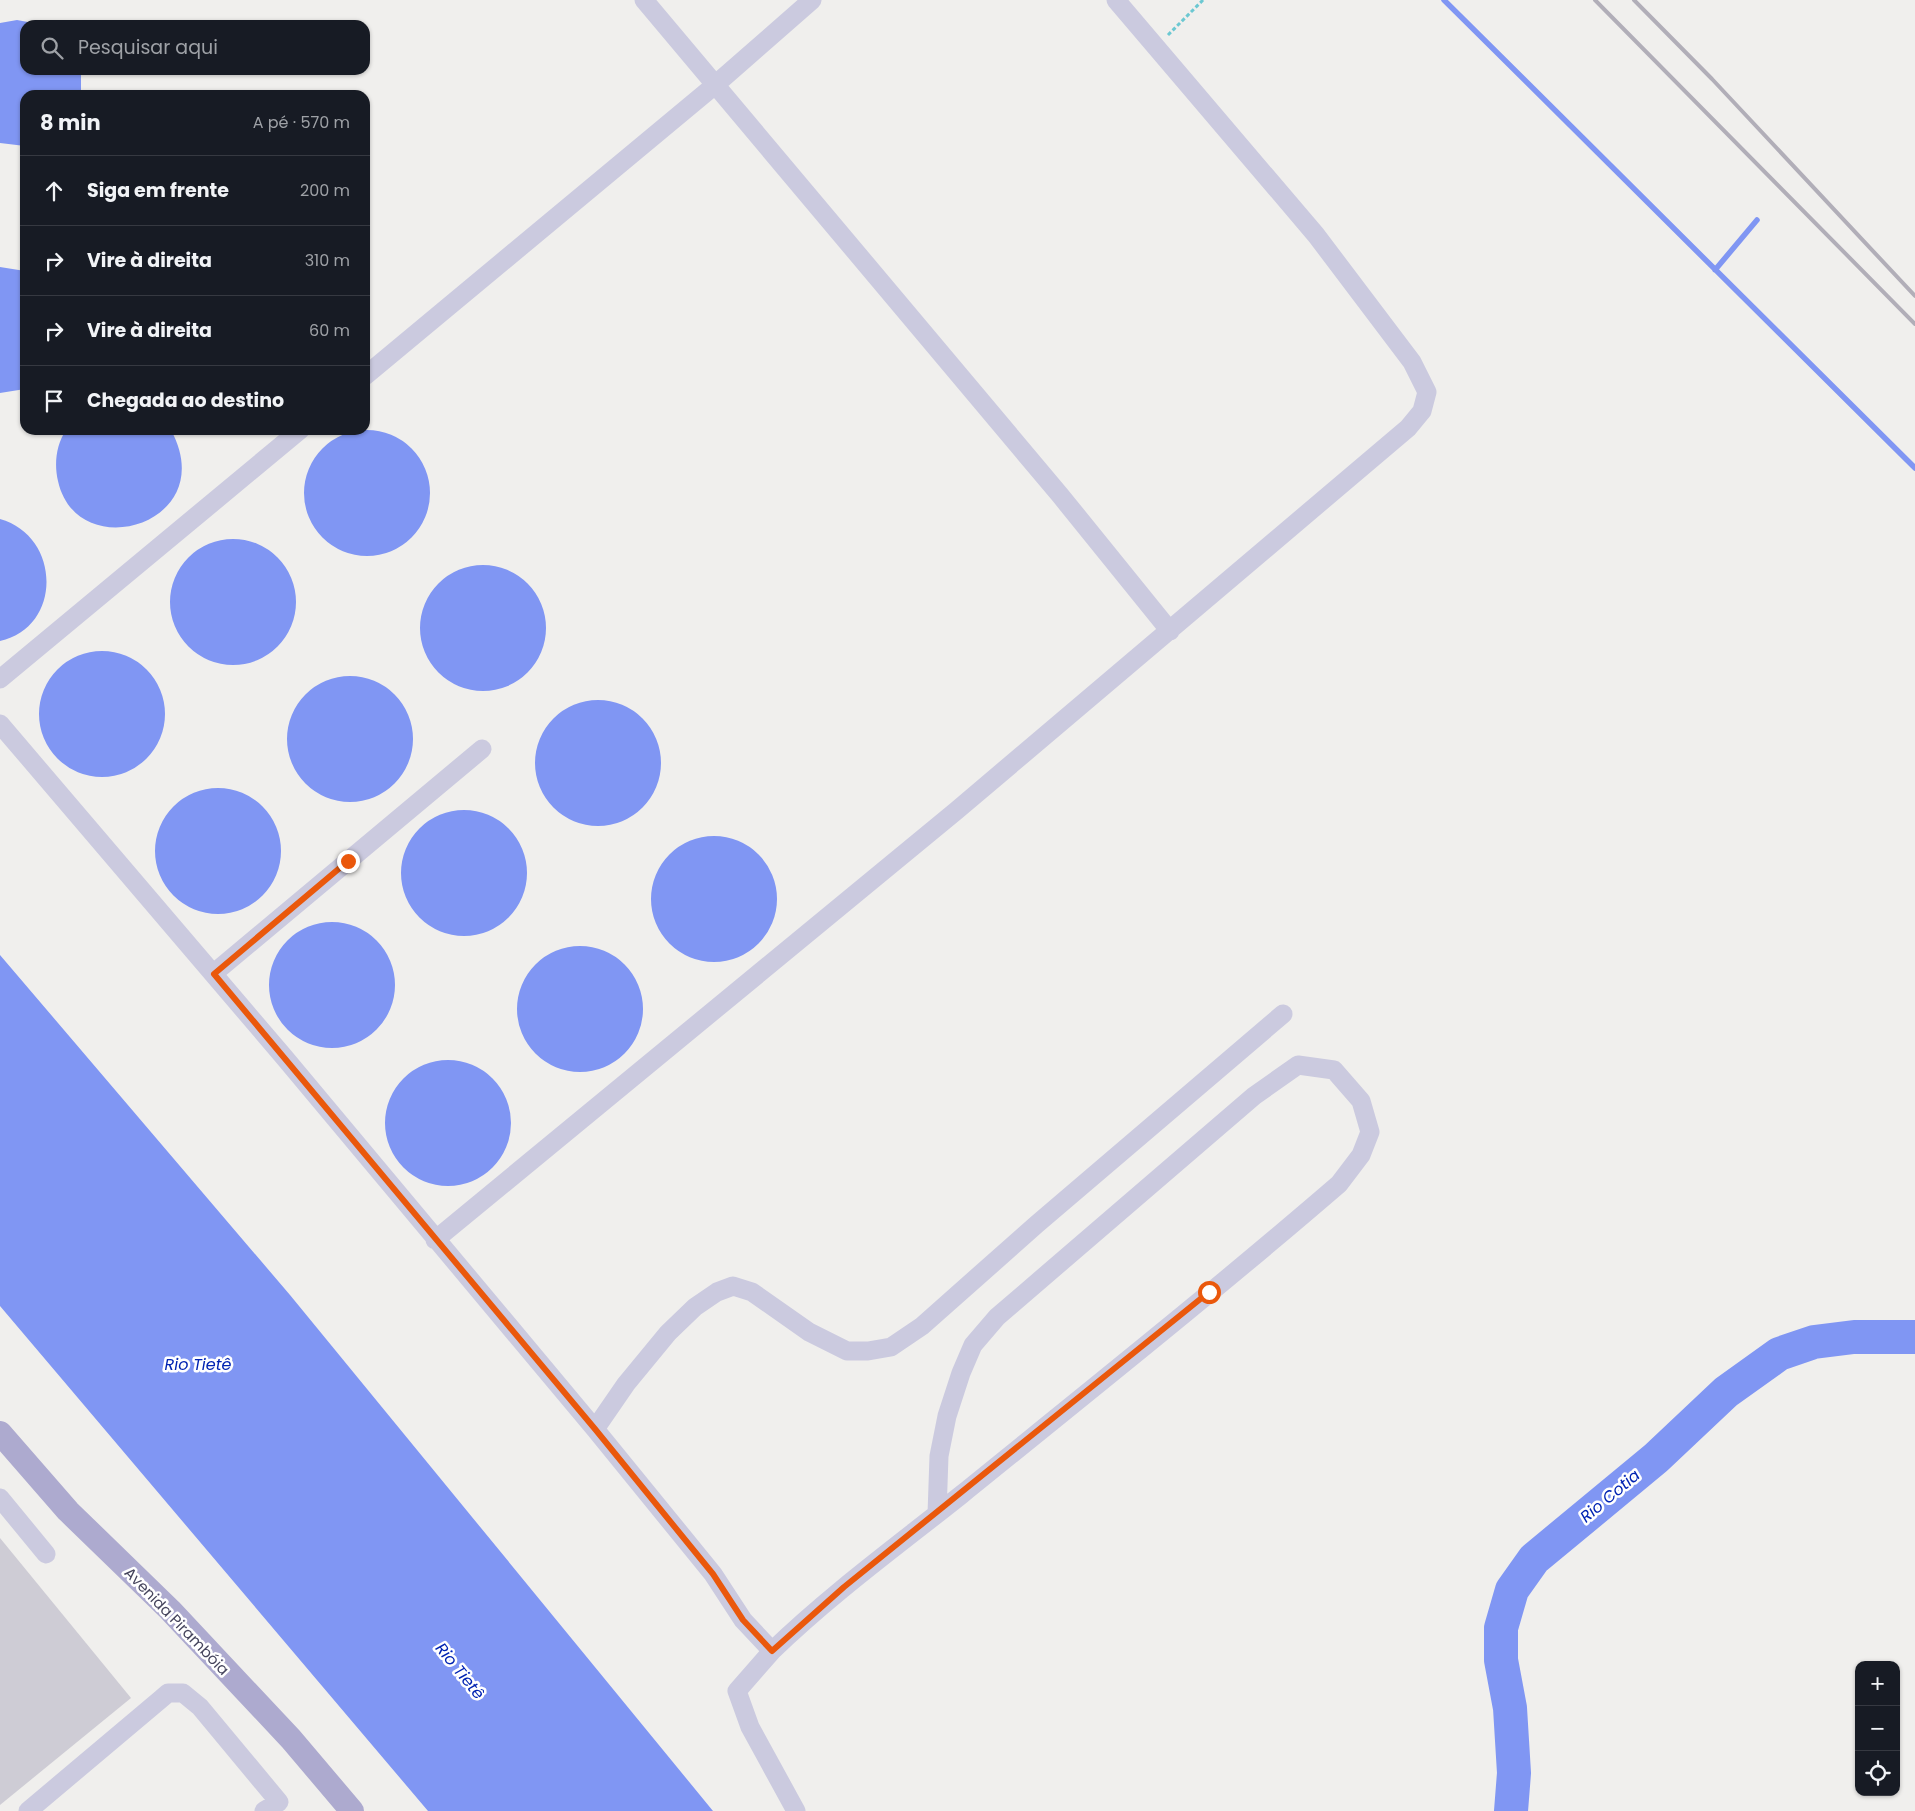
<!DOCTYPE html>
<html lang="pt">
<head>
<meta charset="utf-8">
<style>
	:root { --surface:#171b24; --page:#242831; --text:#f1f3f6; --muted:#9ea1a6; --line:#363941 }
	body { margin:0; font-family:Poppins,sans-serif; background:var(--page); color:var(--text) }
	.controls { position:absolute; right:15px; bottom:15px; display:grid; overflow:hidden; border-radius:10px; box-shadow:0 1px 4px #0004 }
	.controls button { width:45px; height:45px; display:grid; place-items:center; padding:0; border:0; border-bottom:1px solid var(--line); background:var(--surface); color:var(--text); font:25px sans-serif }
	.stop { position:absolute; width:15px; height:15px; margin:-11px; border:4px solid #ea580c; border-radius:50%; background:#fff }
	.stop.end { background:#ea580c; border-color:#fff; box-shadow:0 1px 5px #0008 }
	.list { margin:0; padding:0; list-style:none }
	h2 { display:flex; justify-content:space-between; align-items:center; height:65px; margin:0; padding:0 20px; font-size:21px }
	h2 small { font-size:16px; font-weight:400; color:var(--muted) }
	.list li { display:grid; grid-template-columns:32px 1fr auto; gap:15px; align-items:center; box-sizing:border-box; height:70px; padding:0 20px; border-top:1px solid var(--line) }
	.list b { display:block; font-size:19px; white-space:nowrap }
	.list em { font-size:16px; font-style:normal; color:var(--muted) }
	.icon { flex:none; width:28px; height:28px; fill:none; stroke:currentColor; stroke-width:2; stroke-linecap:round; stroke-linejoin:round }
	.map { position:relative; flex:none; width:1915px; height:1811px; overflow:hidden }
	.search { position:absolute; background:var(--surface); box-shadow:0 1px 4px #0004; left:20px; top:20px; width:350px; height:55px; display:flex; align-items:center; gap:12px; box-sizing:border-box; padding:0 18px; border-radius:15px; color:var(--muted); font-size:19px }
	.panel { position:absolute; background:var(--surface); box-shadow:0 1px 4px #0004; left:20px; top:90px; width:350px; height:345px; border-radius:15px }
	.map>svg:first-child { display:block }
	.water { fill:#8096f3 }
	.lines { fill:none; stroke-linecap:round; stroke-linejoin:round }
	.stream { stroke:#8096f3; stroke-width:5.5 }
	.river { stroke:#8096f3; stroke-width:34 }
	.building { fill:#ceccd5 }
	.path { stroke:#6cc8d2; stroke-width:3; stroke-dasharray:4 2.5; stroke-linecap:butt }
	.minor { stroke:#cbcadf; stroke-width:19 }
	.major { stroke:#adaacf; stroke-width:24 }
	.rail { stroke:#b1aeb8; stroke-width:4 }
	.route { stroke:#ea580c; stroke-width:6 }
	.labels { text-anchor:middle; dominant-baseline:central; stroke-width:5; stroke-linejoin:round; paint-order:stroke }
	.street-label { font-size:15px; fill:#45445c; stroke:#fff }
	.water-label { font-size:16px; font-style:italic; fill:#0123b2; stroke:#fff }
</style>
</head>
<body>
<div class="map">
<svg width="1915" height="1811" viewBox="0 0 1915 1811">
	<rect width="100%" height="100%" fill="#f0efed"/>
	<!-- water -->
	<path class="water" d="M17,20L44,25H25V70H81V95H25V146L0,143V23Z
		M0,267L25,271V389L0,393Z
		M66,430H171C222,524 77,567 58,481C54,464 56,445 66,430Z
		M304 493a63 63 0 1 1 126 0a63 63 0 1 1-126 0Z
		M0,519C61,536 63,627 0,641Z
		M170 602a63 63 0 1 1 126 0a63 63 0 1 1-126 0Z
		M420 628a63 63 0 1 1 126 0a63 63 0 1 1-126 0Z
		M39 714a63 63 0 1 1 126 0a63 63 0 1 1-126 0Z
		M287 739a63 63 0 1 1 126 0a63 63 0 1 1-126 0Z
		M535 763a63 63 0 1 1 126 0a63 63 0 1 1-126 0Z
		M155 851a63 63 0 1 1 126 0a63 63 0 1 1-126 0Z
		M401 873a63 63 0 1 1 126 0a63 63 0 1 1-126 0Z
		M651 899a63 63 0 1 1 126 0a63 63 0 1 1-126 0Z
		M269 985a63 63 0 1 1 126 0a63 63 0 1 1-126 0Z
		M517 1009a63 63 0 1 1 126 0a63 63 0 1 1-126 0Z
		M0,955L290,1295L713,1811H428L0,1306Z
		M385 1123a63 63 0 1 1 126 0a63 63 0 1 1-126 0Z"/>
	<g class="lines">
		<!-- stream -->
		<path class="stream" d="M1444,0L1915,468
			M1715,270L1757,220"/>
		<!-- river -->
		<path class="river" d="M1511,1811L1514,1773L1510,1708L1501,1660V1628L1512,1590L1534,1559L1656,1458L1726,1392L1779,1354L1814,1342L1854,1337H1915"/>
	</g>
	<!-- building -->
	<path class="building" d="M0,1538L131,1698L0,1805Z"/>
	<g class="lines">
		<!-- path -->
		<path class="path" d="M1168,35L1203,0"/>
		<!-- minor -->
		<path class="minor" d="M644,0L1060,495L1170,631
			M365,376L715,85L812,0
			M0,679L300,430
			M0,724L284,1057L595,1429L713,1574L743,1620L772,1651L737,1691L750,1727L796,1811
			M214,973L482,749
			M435,1240L956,811L1408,428L1422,411L1427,392L1412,362L1316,235L1116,0
			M595,1429L626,1384L668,1333L695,1307L717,1292L733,1286L752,1292L809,1332L847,1351H868L891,1347L922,1326L1037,1224L1283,1014
			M0,1498L46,1554
			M772,1651C831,1594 897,1546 961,1495C1088,1392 1216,1290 1339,1184L1361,1155L1370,1132L1361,1101L1334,1070L1298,1065L1254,1096L997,1317L973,1345L961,1373L947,1416L939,1456L937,1514
			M28,1811L161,1699L168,1693H183L200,1707L279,1802L264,1811"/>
		<!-- major -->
		<path class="major" d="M0,1433L68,1511L170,1610L291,1739L352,1811"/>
		<!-- rail -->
		<path class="rail" d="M1595,0L1915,324
			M1634,0L1712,79L1915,296"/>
	</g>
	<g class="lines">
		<!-- route -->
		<path class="route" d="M348,861L214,974L595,1429L713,1574L743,1620L772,1651L844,1587L1209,1292"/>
	</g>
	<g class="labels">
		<!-- street labels -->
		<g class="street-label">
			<text transform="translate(177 1621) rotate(46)">Avenida Pirambóia</text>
		</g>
		<!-- water labels -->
		<g class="water-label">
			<text x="198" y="1364">Rio Tietê</text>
			<text transform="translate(1610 1496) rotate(-40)">Rio Cotia</text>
			<text transform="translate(460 1671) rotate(51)">Rio Tietê</text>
		</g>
	</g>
</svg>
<div class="controls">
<button>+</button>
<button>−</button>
<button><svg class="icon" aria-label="locate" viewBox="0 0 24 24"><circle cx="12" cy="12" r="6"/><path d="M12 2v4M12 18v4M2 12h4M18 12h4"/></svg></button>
</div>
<div class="stop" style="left:1209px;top:1292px"></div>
<div class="stop end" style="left:348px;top:861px"></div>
<div class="search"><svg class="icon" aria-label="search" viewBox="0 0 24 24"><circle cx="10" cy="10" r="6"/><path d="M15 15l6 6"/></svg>Pesquisar aqui</div>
<section class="panel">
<h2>8 min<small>A pé · 570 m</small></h2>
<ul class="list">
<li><svg class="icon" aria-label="ahead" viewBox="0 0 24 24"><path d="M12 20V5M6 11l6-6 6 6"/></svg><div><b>Siga em frente</b></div><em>200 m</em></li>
<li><svg class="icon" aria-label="right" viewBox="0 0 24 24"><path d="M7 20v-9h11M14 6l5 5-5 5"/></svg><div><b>Vire à direita</b></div><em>310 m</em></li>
<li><svg class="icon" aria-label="right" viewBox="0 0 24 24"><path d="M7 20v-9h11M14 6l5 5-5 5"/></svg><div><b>Vire à direita</b></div><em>60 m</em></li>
<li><svg class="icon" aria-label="arrive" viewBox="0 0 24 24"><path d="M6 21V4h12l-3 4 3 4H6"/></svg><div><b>Chegada ao destino</b></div></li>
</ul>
</section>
</div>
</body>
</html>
